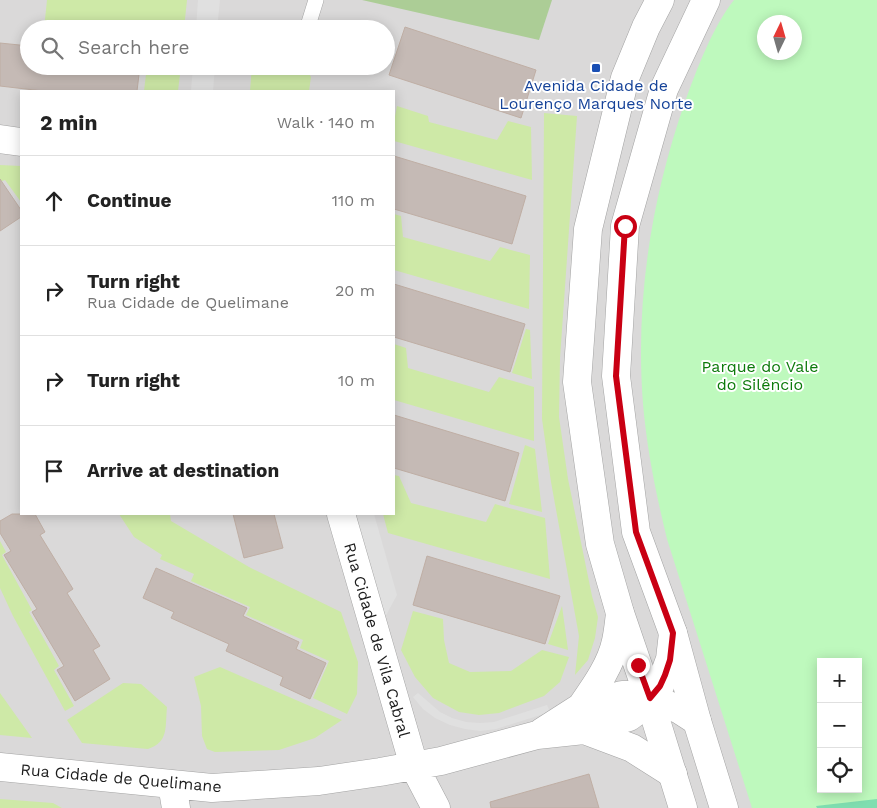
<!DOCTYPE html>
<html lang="en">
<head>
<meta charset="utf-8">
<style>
	:root { --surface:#fff; --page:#f6f6f6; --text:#222; --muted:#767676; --line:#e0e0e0 }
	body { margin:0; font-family:"Work Sans",sans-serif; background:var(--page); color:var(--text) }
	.controls { position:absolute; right:15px; bottom:15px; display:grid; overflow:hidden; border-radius:0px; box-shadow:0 2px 12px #0003 }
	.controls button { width:45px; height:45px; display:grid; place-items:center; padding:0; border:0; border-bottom:1px solid var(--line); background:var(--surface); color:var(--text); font:25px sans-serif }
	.compass { position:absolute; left:757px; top:15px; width:45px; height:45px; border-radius:50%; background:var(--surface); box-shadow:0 2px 12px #0003; rotate:5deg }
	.stop { position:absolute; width:15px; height:15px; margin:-11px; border:4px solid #c90013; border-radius:50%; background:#fff }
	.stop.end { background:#c90013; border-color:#fff; box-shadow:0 1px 5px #0008 }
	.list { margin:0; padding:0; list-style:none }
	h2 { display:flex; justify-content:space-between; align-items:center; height:65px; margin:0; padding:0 20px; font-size:21px }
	h2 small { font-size:16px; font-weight:400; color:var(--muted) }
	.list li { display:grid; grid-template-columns:32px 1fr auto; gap:15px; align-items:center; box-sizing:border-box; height:90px; padding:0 20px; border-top:1px solid var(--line) }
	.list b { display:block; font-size:19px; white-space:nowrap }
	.list p { margin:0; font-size:16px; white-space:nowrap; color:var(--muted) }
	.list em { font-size:16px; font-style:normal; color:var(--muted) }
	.icon { flex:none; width:28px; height:28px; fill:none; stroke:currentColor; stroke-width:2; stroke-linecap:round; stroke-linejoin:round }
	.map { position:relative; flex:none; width:877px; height:808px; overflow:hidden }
	.search { position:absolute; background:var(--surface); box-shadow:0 2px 12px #0003; left:20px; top:20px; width:375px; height:55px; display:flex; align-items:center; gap:12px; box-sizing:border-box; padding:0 18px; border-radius:28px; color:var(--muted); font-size:19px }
	.panel { position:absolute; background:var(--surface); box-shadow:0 2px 12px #0003; left:20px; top:90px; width:375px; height:425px; border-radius:0px }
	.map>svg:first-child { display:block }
	.residential { fill:#dad9d9; fill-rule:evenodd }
	.grass { fill:#cee9a7 }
	.forest { fill:#accd96 }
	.park { fill:#bef9bd; fill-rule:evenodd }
	.pitch { fill:#7fdeb0 }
	.parking { fill:#e0e0e0 }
	.building { fill:#c5bab5; stroke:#bfaea4 }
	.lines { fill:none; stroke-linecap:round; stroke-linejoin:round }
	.service-casing { stroke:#a3a3a3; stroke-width:16 }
	.minor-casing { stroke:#a3a3a3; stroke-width:29 }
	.tertiary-casing { stroke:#a3a3a3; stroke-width:29 }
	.service { stroke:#fff; stroke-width:15 }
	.minor { stroke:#fff; stroke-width:28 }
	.tertiary { stroke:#fff; stroke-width:28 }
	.route { stroke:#c90013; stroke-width:6 }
	.transit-dot { fill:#1a4fb4; stroke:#fff; stroke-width:2 }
	.labels { text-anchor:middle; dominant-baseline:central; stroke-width:4; stroke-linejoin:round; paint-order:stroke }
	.transit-label { font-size:16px; fill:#164399; stroke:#fff }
	.park-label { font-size:16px; fill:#0c7a0b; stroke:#fff }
	.street-label { font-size:16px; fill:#1c1c1c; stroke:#fff }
</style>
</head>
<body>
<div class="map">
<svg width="877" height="808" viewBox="0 0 877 808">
	<rect width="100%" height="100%" fill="#eee9e2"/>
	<!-- residential -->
	<path class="residential" d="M0,0H877V808H0ZM764,22H794V52H764ZM29,29H386V66H29ZM21,91H394V514H21ZM821,662H858V789H821Z"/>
	<!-- grass -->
	<path class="grass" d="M47,0H187L184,29H44Z
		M147,66H181L178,91H144Z
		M252,66H305L311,77L309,91H250Z
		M397,106L428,116L429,122L497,140L508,121L531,127L532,180L394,141V122Z
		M544,113L577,116L560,358L559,417L568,479L592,596L598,617L595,638L588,660L575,675L579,636L551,482L542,419Z
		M0,165L21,166V202L5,180L0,182Z
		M394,214L401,216L403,237L490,261L500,247L530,255L529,309L394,270Z
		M526,329L530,330L532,379L512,373Z
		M394,344L406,348L408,368L489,392L499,377L534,387V441L394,400Z
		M525,445L535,449L542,512L509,504Z
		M394,475L399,476L411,503L486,522L495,504L545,518L550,579L388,533L383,514H394Z
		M119,514H170L171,521L249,567L341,612L358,662L357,694L347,714L313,698L329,661L300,648L303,640L246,615L250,607L191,581L194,574L160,559L162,555L134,537Z
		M0,541L6,552L2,555L32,610L29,612L59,666L54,670L74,706L65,711L13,616L0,588Z
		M562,606L568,650L548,644Z
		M413,611L443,619L444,640L449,663L470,672L511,671L542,650L569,657L560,682L544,696L499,713L479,715L459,712L433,698L415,677L401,650Z
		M220,667L342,720L315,738L279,750L215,752L207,749L202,736L201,706L194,677Z
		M123,683L141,684L167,707C165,727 169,742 148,749L82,743L67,720Z
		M0,693L32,738L0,735Z
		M0,799L53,803L62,808H0Z"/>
	<!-- forest -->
	<path class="forest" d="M362,0H552L539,40Z"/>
	<!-- park -->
	<path class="park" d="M734,0H877V808H752L667,539C656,494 647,450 643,404C635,302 651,199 685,102C696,71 713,26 734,0ZM764,22H794V52H764ZM821,662H858V789H821Z"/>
	<!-- pitch -->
	<path class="pitch" d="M877,799V808H817L816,806Z"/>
	<!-- parking -->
	<path class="parking" d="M198,0H220L217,29H196Z
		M193,66H215L213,91H191Z
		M353,514H374L397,595L384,619Z
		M418,693L440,712L452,718L466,722L480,723L494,722L547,705L550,712L496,729L480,731L465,729L450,725L435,718L423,709L413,697Z"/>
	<!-- building -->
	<path class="building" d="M405,27L536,70L521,118L389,75Z
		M0,43L29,46V66H140L137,91H43L0,86Z
		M394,156L526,196L512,244L394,209Z
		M0,179L21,210V217L0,231Z
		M394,284L525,324L510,372L394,337Z
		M394,415L519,453L505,501L394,468Z
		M12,514H35L45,532L40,535L73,589L67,593L100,646L93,650L110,679L75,701L57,670L64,666L32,612L37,609L4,555L11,551L0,533V521Z
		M233,514H274L283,548L244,558Z
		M427,556L560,596L545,644L413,605Z
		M156,568L247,608L243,616L299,642L296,649L326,663L310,699L280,685L283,677L226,651L229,644L171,618L174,612L143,598Z
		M589,774L599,808H491L490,802Z"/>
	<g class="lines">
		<defs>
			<path id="service" d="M307,29L316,0"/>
			<path id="minor" d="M0,139L21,142
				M341,514L414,766L436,808
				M581,707C595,687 611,665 616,641C618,632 619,622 620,613
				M584,730L632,748L673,774
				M542,732L581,707L622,695H636L666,704L680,710L697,721
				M0,767L212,788L319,781L380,772L441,761L537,735L584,730L629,717L641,708L660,686L670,659L673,633
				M172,784L176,808"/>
			<path id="tertiary" d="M660,0L646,27L625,78L588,229L577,382L600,544L620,613L649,698L683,808
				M706,0L664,89L625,226L616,376L636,532L673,633L697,721L724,808"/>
		</defs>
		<!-- service casing -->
		<use href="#service" class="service-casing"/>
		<!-- minor casing -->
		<use href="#minor" class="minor-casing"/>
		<!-- tertiary casing -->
		<use href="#tertiary" class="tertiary-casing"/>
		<!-- service -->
		<use href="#service" class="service"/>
		<!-- minor -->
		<use href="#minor" class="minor"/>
		<!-- tertiary -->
		<use href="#tertiary" class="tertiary"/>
	</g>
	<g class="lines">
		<!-- route -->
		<path class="route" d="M625,226L616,376L636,532L673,633L670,660L665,675L660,686L650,698L638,665"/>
	</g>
	<!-- markers -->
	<rect class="transit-dot" x="591" y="63" width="10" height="10" rx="2.5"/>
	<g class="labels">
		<!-- transit labels -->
		<g class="transit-label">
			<text x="596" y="85">Avenida Cidade de<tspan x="596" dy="18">Lourenço Marques Norte</tspan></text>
		</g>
		<!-- park labels -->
		<g class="park-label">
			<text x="760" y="366">Parque do Vale<tspan x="760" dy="18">do Silêncio</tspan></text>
		</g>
		<!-- street labels -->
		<g class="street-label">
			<text transform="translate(377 640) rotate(74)">Rua Cidade de Vila Cabral</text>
			<text transform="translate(121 778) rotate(5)">Rua Cidade de Quelimane</text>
		</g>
	</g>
</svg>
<div class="controls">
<button>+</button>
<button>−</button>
<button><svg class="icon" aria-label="locate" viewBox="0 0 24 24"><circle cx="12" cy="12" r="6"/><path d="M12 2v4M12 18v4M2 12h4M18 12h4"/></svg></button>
</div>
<svg class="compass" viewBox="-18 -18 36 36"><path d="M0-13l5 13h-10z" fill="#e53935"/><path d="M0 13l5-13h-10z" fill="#767676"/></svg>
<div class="stop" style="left:625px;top:226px"></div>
<div class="stop end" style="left:638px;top:665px"></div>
<div class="search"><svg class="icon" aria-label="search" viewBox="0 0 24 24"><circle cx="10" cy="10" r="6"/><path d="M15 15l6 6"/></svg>Search here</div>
<section class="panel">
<h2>2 min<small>Walk · 140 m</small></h2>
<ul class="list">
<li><svg class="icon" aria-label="ahead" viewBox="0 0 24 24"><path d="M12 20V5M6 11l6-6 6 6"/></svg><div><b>Continue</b></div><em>110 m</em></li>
<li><svg class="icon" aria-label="right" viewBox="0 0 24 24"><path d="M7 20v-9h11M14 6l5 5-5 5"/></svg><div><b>Turn right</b><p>Rua Cidade de Quelimane</p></div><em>20 m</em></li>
<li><svg class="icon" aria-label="right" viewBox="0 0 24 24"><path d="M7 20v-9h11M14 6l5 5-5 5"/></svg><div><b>Turn right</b></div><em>10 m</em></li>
<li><svg class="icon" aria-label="arrive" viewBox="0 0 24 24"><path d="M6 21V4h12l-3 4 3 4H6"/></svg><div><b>Arrive at destination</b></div></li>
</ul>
</section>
</div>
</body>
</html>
